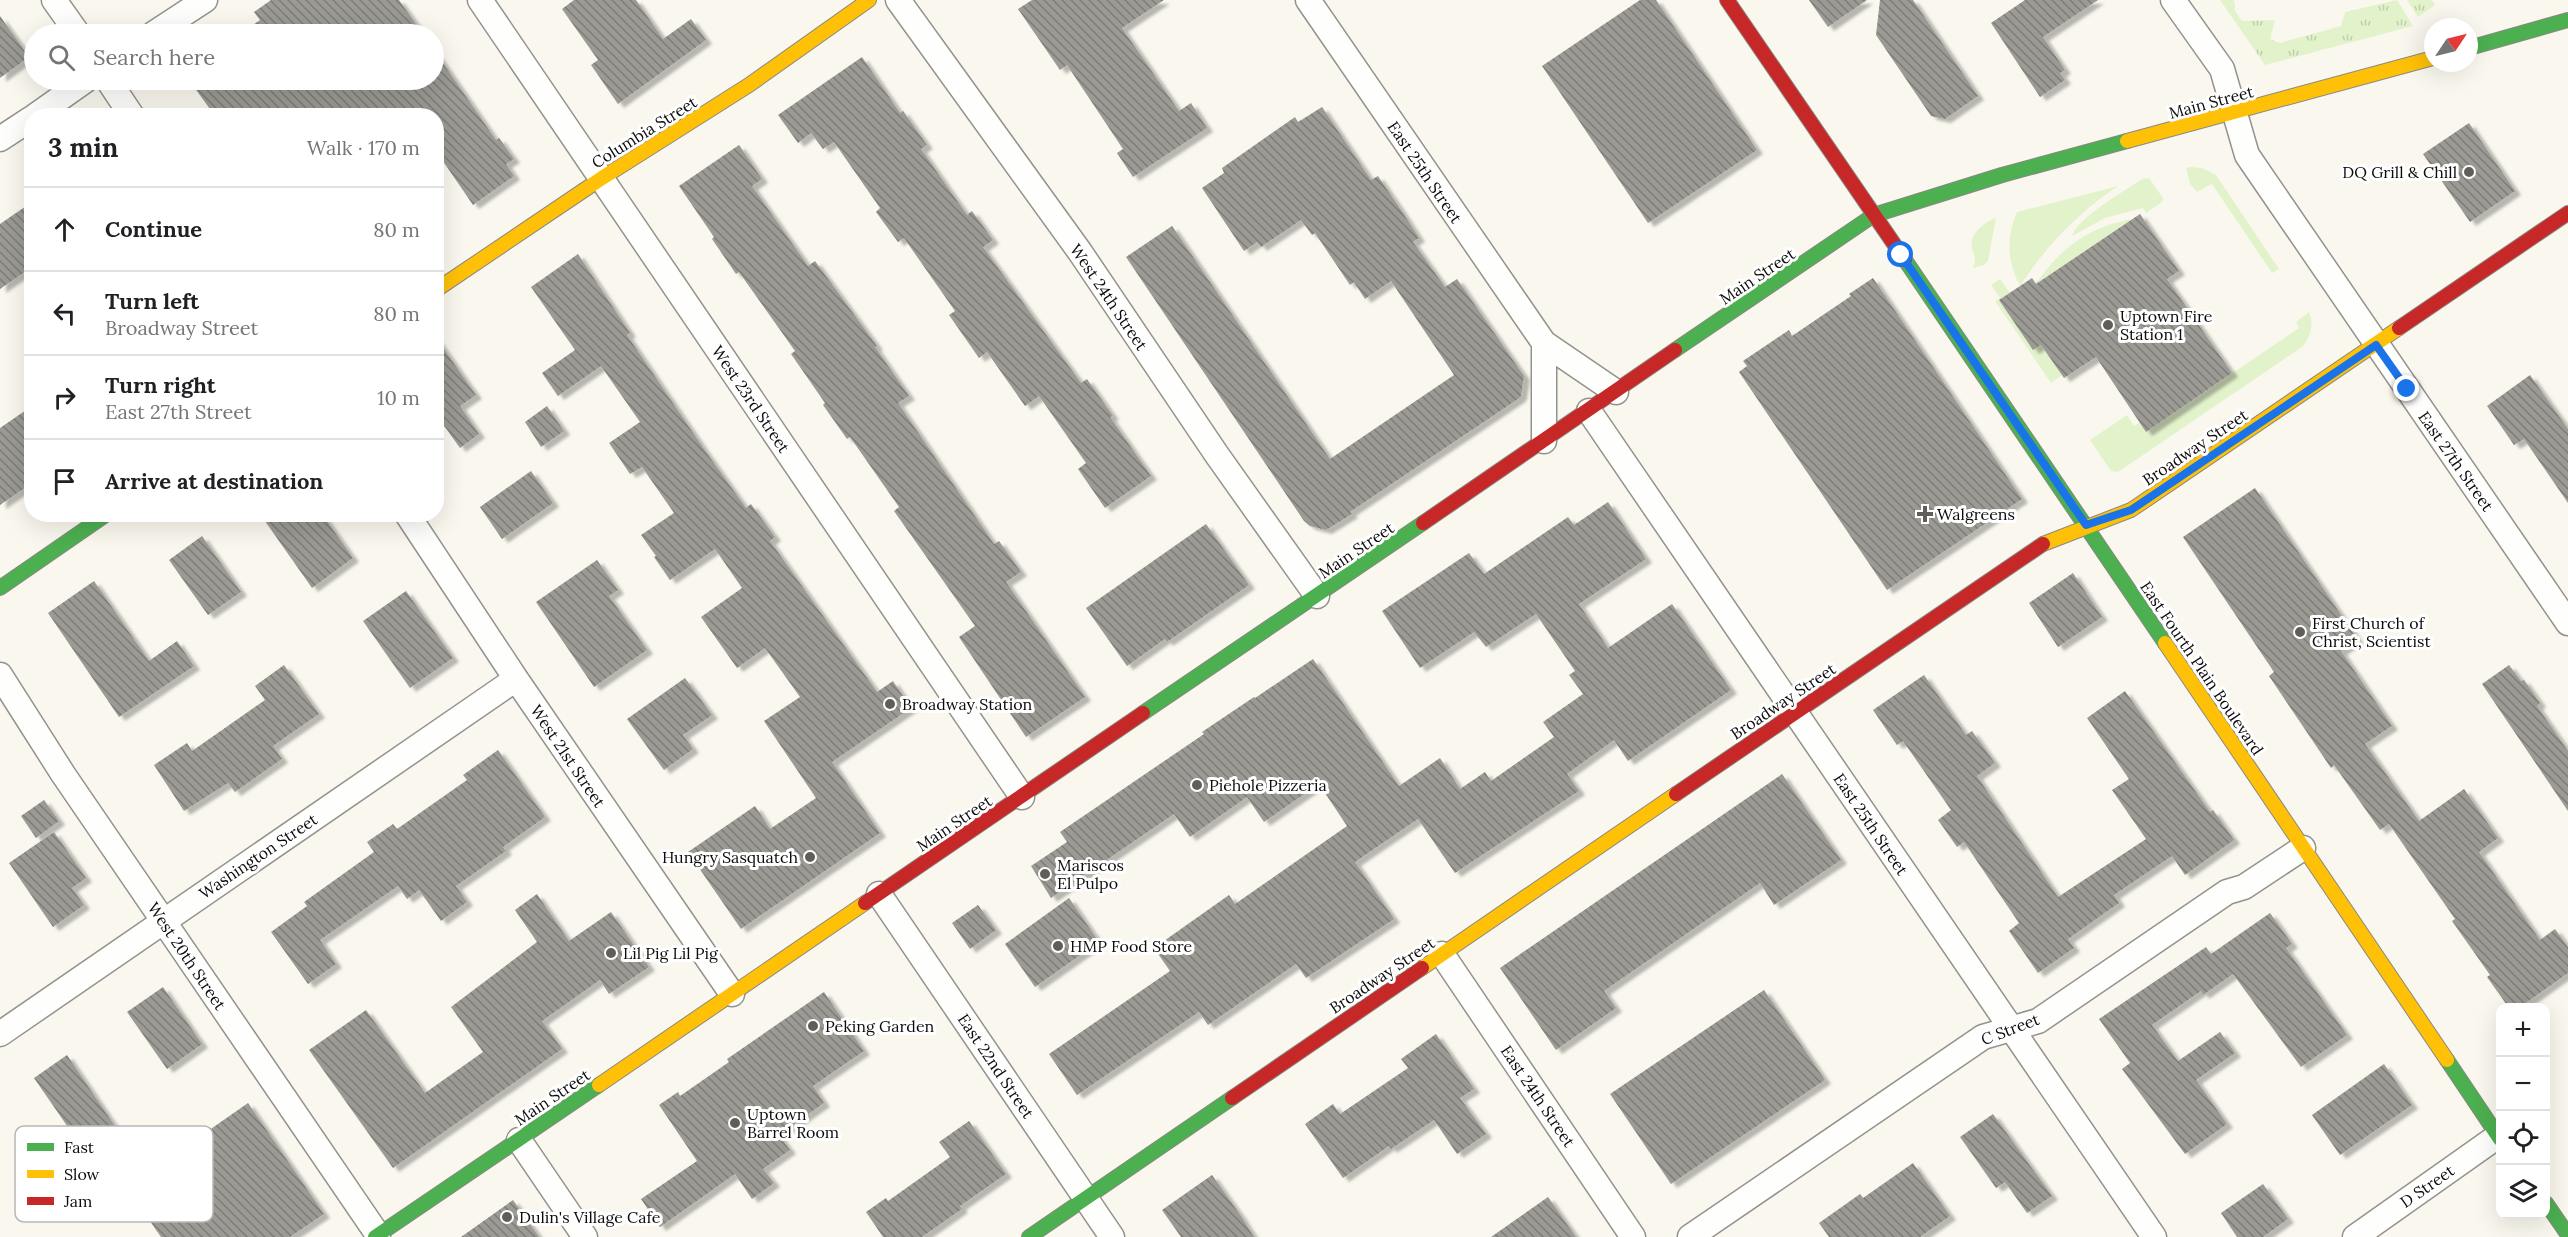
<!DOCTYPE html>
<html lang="en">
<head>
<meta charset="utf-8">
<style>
	:root { --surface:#fff; --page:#f6f6f6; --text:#202124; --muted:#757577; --line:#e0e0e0 }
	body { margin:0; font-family:Lora,serif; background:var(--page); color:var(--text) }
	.controls { position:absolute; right:18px; bottom:18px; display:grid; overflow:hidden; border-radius:12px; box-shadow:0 6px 24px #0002 }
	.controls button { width:54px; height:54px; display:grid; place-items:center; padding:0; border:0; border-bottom:2px solid var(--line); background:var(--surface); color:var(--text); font:30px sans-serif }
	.compass { position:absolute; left:2424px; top:18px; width:54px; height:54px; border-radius:50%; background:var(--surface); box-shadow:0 6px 24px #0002; rotate:55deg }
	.stop { position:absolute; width:18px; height:18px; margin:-14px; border:4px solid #1a73e8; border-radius:50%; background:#fff }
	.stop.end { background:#1a73e8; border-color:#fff; box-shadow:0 2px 6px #0008 }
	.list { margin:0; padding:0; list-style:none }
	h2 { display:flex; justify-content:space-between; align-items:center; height:78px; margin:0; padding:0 24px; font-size:26px }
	h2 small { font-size:20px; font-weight:400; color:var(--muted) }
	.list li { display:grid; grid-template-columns:39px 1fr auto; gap:18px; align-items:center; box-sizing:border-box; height:84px; padding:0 24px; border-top:2px solid var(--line) }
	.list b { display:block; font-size:22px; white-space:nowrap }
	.list p { margin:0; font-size:20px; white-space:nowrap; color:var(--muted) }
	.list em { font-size:20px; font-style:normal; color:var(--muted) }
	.icon { flex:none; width:33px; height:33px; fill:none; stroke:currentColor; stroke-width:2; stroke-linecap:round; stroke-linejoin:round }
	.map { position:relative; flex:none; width:2568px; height:1237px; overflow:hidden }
	.search { position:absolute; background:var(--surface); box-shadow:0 6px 24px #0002; left:24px; top:24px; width:420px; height:66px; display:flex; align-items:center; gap:15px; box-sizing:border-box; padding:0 21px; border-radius:33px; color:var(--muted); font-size:22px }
	.panel { position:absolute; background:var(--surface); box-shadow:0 6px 24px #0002; left:24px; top:108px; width:420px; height:414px; border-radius:24px }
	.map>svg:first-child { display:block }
	.grass { fill:url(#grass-tufts) }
	.garden { fill:#e2f2cb }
	.building { fill:url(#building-back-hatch); filter:url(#shadow) }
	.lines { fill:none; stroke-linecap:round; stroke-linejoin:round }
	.street-casing { stroke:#93928d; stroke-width:27 }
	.fast-casing { stroke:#898884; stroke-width:16 }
	.slow-casing { stroke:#898884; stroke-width:16 }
	.jam-casing { stroke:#898884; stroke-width:16 }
	.street { stroke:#fefefc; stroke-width:24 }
	.fast { stroke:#4caf50; stroke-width:14 }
	.slow { stroke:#ffc107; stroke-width:14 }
	.jam { stroke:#c62828; stroke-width:14 }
	.route { stroke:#1a73e8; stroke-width:8 }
	.poi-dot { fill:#5f5e5a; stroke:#fff; stroke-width:2 }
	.labels { text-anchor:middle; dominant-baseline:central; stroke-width:6; stroke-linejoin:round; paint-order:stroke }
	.street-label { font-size:16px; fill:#0b0b0b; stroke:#fff }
	.poi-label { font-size:16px; fill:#0b0b0b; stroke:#fff; text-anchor:start }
	.key { fill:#fff; stroke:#b6b6b6; stroke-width:1.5 }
	.key-label { font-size:16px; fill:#0b0b0b }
</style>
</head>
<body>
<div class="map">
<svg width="2568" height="1237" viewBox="0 0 2568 1237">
	<defs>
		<pattern id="grass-tufts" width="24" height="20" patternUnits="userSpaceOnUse" patternTransform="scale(1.5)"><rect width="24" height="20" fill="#e2f2cb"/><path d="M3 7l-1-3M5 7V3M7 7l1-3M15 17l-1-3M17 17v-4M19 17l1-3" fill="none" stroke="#c1cead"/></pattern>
		<pattern id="building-back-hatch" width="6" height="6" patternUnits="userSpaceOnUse" patternTransform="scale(1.5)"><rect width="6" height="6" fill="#9c9a94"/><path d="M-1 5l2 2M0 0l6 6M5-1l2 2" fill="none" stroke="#7d7c77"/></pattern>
		<filter id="shadow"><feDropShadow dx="6" dy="4" stdDeviation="1.5" flood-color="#0004"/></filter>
	</defs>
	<rect width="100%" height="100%" fill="#faf8ee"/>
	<!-- grass -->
	<path class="grass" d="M2220,0H2234L2235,11L2242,21L2275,20L2270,39L2280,43L2341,26L2345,12L2397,0L2413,26L2265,65Z
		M2407,0H2432L2435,5L2418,17Z"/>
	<!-- garden -->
	<path class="garden" d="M2192,167L2202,168L2216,175L2279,269L2272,273L2212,184L2197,192L2190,184L2186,168Z
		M2149,178L2163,198L2162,202L2146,213L2143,208L2105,218L2072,236C2078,217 2125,191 2142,179Z
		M2118,186C2078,213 2046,246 2020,286C2007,262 2006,237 2017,212Z
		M1996,218L1988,261L1984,265L1973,268C1977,258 1974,256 1972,248C1969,233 1985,222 1996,218Z
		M2133,219L2036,284C2059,249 2091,225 2133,219Z
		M2000,279L2010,293L1999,300L2033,350L2041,345L2062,375L2051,383L1995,301L2000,298L1991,285Z
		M2309,312C2314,325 2311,337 2302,347L2118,472L2111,471L2090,440L2127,415L2134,426L2140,422L2147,431L2299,328L2296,322Z"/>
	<!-- building -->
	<path class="building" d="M271,0H399L423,34H240L260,20L254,12Z
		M574,0H636L663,39L691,19L706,40L618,104L591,65L598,60L562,9Z
		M1032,0H1164L1122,28L1179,111L1191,103L1207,128L1133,177L1117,153L1123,149L1067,65L1060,70L1018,9Z
		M1640,0H1656L1757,150L1648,223L1542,66Z
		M1809,0H1867L1828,27Z
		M1880,0H1913L1978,96L1945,119L1931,116L1876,35Z
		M2025,0H2098L2043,37L2065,70L2060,73L2065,80L2040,97L1991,23Z
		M0,16L29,57L0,78Z
		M434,50L496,140L499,138L514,159L506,164L514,176L473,205L436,151V116H215L189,80H434Z
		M862,57L900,113L903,111L927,145L921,149L967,215L972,211L993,240L983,247L1081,383L1087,379L1113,416L1110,417L1151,476L1105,508L1078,469L1086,463L1039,396L1025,406L987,352L979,358L949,315L955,311L904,238L898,242L876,212L880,208L834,142L823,149L811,133L798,143L778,115Z
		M1322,107L1371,180L1378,176L1403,213L1419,238L1413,242L1445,287L1457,279L1524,376L1521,396L1518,399L1350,512L1352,514L1326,530L1310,526L1304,521L1126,257L1172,226L1330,459L1454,375L1391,281L1365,299L1354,282L1350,285L1315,233L1312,235L1301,220L1261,247L1257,242L1244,251L1202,188L1224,173L1222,168L1295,117L1298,122Z
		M2469,123L2515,191L2470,222L2423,154Z
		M739,145L762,179L752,186L808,266L815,261L877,346L875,347L909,396L898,403L994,544L999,541L1021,572L1006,582L1085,697L1026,737L959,637L975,626L894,511L899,507L850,437L847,439L823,405L825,403L791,354L795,351L739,272L736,274L712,239L714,237L679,186Z
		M32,202V267L0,289V224Z
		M2140,214L2179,271L2167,279L2232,373L2146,432L2096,357L2064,378L2041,345L2033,350L1999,300L2032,278L2036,284Z
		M578,254L630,333L627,335L704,449L746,508L751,504L775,537L770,541L877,692L893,681L911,708L832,762L880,833L741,929L688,852L755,806L770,829L816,798L764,721L800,697L765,648L737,668L701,617L742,588L715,549L670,580L654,557L656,556L641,535L674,513L642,467L630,474L609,443L640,422L601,366L558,396L542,373L575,350L531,287Z
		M1873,278L2022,499L1887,590L1739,372L1747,366L1743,361L1789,330L1792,336L1851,296L1849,294Z
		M436,338L476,395L460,406L479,434L460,448L440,420L436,423Z
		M2530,375L2568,429V503L2524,439L2514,445L2487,406Z
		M32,406V483L0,505V428Z
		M547,406L564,431L541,447L525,422Z
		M531,471L553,503L502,539L480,507Z
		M2255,488L2358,640L2341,651L2392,726L2365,744L2419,821L2464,789L2498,838L2479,852L2540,940L2555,929L2568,947V973L2519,1008H2509L2487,977L2490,975L2452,921L2455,919L2389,824L2380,830L2334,765L2331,768L2269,676L2274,672L2183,537Z
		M1608,502L1646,559L1579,604L1608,648L1672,604L1731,690L1628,761L1614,740L1567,774L1579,791L1455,873L1418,819L1355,862L1394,919L1306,978L1296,964L1208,1025L1199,1012L1077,1095L1049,1054L1170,971L1154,948L1229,895L1235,904L1347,826L1319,784L1264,822L1247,797L1190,837L1174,814L1051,898L1031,866L1067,842L1060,832L1204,734L1202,732L1254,697L1255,698L1313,659L1399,786L1440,758L1460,789L1485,772L1491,781L1554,737L1543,722L1583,694L1569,675L1575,671L1536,614L1486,647L1474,632L1420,668L1382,611L1469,553L1484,574L1568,517L1574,525Z
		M260,514H322L353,558L312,588Z
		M1206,524L1249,585L1167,642L1165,639L1127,666L1086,608Z
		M202,536L241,592L208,615L169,560Z
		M597,560L618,590L609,596L647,650L594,687L536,602Z
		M2073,573L2102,617L2058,647L2029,603Z
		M94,581L149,661L177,641L194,666L119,717L48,613Z
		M406,591L453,658L410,688L363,621Z
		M284,665L319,714L273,746L282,759L235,792L228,783L184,811L154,765L187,743L192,751L265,700L255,686Z
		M2509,665L2521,681L2524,680L2540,703L2537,706L2568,751V811L2482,684Z
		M1924,675L1966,735L1972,731L1995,763L1977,776L2058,897L2146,839L2112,790L2129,779L2087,718L2125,691L2210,812L2213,810L2234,840L2185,875L2172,856L2114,895L2119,903L2068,939L2074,948L2038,973L2009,931L2019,923L1964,842L1957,847L1938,820L1951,810L1903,741L1897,745L1873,710Z
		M685,678L712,715L683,735L693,749L664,770L627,719Z
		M498,750L545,817L503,847L506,851L456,886L467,902L441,921L419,890L407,899L398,886L320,940L336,964L308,984L271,932L307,906L304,902L374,852L367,842L393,824L397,829L467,780L463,775Z
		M1782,774L1841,860L1774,905L1760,883L1604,991L1616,1008L1556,1050L1500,968Z
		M44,800L59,821L36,838L21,816Z
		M54,832L86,878L72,888L84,905L53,927L9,863Z
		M537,894L569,941L611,912L649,967L609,994L600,980L542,1021L562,1049L393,1168L309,1050L366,1010L425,1093L483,1052L451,1007L537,942L515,910Z
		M1069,898L1099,942L1035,987L1005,944Z
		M978,905L996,930L970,949L952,923Z
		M2270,913L2292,944L2286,948L2347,1035L2301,1067L2233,974L2203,995L2201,991L2152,1025L2178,1061L2220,1032L2235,1053L2196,1080L2227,1124L2185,1154L2122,1069L2130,1063L2099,1019L2206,947L2211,954Z
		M163,987L202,1044L167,1069L127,1012Z
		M1764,990L1825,1080L1671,1184L1610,1094Z
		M824,992L864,1051L813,1086L824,1103L779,1135L790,1150L763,1169L774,1183L752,1199L735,1174L660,1227L641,1199L697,1161L659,1105L678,1092L680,1096L729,1062L727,1059Z
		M1436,1034L1474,1089L1460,1098L1486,1134L1457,1154L1434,1120L1391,1149L1389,1146L1343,1178L1305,1124L1333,1104L1340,1114L1408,1068L1401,1059Z
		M67,1055L125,1141L87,1167L67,1137L72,1133L34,1078Z
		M2384,1064L2412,1105L2340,1155L2312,1115Z
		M248,1103L324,1214L290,1237H161L145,1214L167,1199L149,1172Z
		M1993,1114L2052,1196L2027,1213L2005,1182L1996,1188L1960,1137Z
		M969,1121L1006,1174L960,1206L962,1209L922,1237H883L866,1212L886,1198L888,1201L950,1157L939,1142Z
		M1913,1163L1950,1216L1920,1237H1829L1819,1223L1860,1194L1863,1198Z
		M1212,1175L1241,1216L1254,1237H1181L1162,1210Z
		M2263,1184L2288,1219L2263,1237H2237L2221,1213Z
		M1548,1197L1576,1237H1491Z
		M513,1200L539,1237H461Z"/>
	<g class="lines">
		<defs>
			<path id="street" d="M54,0L78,34
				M480,0L1022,797
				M898,0L1080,252L1217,455L1317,596
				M1308,0L1544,343L1616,392
				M2173,0L2222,69L2247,155L2568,623
				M153,34L205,0
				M108,80L132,116
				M35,116L86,80
				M0,139L32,118
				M1589,411L2154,1237
				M1544,441V343
				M407,514L516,679L732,994
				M0,675L63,774L378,1235
				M879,894L1112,1237
				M1442,954L1633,1237
				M0,1034L516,679
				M519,1140L585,1237
				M1690,1237L1983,1037L2038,1021L2227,892L2244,887L2303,848
				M2355,1237L2498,1136"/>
			<path id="fast" d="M2469,48L2568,20
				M1905,260L2165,643
				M1675,350L1874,215L2002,175L2127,141
				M0,588L107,514
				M1143,713L1423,523
				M2447,1060L2500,1139
				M2546,1203L2568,1235
				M375,1237L599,1085
				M1029,1237L1232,1098"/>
			<path id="slow" d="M2127,141L2433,58
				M436,290L602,178L749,85L869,0
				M2043,544L2131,510L2399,328
				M2165,643L2447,1060
				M1422,968L1676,794
				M599,1085L865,903"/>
			<path id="jam" d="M1727,0L1905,260
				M2399,328L2568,213
				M1423,523L1675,350
				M1676,794L2043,544
				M865,903L1143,713
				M1232,1098L1422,968"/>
		</defs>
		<!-- street casing -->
		<use href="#street" class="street-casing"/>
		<!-- fast casing -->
		<use href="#fast" class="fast-casing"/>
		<!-- slow casing -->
		<use href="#slow" class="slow-casing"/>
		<!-- jam casing -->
		<use href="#jam" class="jam-casing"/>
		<!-- street -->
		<use href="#street" class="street"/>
		<!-- fast -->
		<use href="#fast" class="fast"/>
		<!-- slow -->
		<use href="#slow" class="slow"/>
		<!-- jam -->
		<use href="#jam" class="jam"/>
	</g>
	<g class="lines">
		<!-- route -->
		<path class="route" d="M1901,255L2086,525L2131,510L2376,345L2407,389"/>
	</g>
	<!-- markers -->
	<g class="poi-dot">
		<circle cx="2469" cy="172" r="6"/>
		<circle cx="2108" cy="325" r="6"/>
		<path d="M1922 505h6v6h6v6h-6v6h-6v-6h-6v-6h6z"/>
		<circle cx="2300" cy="632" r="6"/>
		<circle cx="890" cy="704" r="6"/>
		<circle cx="1197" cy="785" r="6"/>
		<circle cx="810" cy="857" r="6"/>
		<circle cx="1045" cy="874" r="6"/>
		<circle cx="1058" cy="946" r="6"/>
		<circle cx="611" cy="953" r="6"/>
		<circle cx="813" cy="1026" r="6"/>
		<circle cx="735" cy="1123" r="6"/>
		<circle cx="507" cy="1217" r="6"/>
	</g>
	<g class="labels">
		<!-- street labels -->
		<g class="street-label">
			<text transform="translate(2211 102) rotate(-15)">Main Street</text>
			<text transform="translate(644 132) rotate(-32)">Columbia Street</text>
			<text transform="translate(1425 172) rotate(56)">East 25th Street</text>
			<text transform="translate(1757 276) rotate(-34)">Main Street</text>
			<text transform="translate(1109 297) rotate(56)">West 24th Street</text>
			<text transform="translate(751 399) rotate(56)">West 23rd Street</text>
			<text transform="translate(2195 447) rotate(-34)">Broadway Street</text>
			<text transform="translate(2456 461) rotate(55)">East 27th Street</text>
			<text transform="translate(1356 550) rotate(-34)">Main Street</text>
			<text transform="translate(2202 668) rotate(56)">East Fourth Plain Boulevard</text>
			<text transform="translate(1783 701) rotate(-34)">Broadway Street</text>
			<text transform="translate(568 756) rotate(56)">West 21st Street</text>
			<text transform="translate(954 823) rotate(-34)">Main Street</text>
			<text transform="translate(1871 824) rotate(56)">East 25th Street</text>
			<text transform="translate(258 856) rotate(-34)">Washington Street</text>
			<text transform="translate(187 956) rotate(56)">West 20th Street</text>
			<text transform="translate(1382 975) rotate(-34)">Broadway Street</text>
			<text transform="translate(2010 1029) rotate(-21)">C Street</text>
			<text transform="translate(996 1066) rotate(56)">East 22nd Street</text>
			<text transform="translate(1538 1096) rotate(56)">East 24th Street</text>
			<text transform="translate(552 1097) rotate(-34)">Main Street</text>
			<text transform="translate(2427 1186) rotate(-35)">D Street</text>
		</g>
		<!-- poi labels -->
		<g class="poi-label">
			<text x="2457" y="172" text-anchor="end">DQ Grill &amp; Chill</text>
			<text x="2120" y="316">Uptown Fire<tspan x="2120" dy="18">Station 1</tspan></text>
			<text x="1937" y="514">Walgreens</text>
			<text x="2312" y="623">First Church of<tspan x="2312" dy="18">Christ, Scientist</tspan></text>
			<text x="902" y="704">Broadway Station</text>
			<text x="1209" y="785">Piehole Pizzeria</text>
			<text x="798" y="857" text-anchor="end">Hungry Sasquatch</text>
			<text x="1057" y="865">Mariscos<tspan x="1057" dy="18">El Pulpo</tspan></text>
			<text x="1070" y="946">HMP Food Store</text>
			<text x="623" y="953">Lil Pig Lil Pig</text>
			<text x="825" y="1026">Peking Garden</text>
			<text x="747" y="1114">Uptown<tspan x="747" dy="18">Barrel Room</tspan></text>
			<text x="519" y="1217">Dulin's Village Cafe</text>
		</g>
	</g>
	<!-- legend -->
	<rect x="15" y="1126" width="198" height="96" rx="9" class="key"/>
	<rect x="27" y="1143" width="27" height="8" fill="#4caf50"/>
	<rect x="27" y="1170" width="27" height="8" fill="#ffc107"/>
	<rect x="27" y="1197" width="27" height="8" fill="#c62828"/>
	<g class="key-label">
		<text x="64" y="1153">Fast</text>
		<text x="64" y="1180">Slow</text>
		<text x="64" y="1207">Jam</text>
	</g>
</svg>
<div class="controls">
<button>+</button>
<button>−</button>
<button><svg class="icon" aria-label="locate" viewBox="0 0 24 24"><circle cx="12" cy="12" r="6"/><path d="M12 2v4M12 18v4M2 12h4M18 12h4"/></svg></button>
<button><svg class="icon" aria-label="layers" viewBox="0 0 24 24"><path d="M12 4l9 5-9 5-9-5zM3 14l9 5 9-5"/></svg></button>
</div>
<svg class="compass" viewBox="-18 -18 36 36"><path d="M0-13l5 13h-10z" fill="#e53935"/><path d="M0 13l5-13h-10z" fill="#757577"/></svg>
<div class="stop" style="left:1901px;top:255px"></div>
<div class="stop end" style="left:2407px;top:389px"></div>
<div class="search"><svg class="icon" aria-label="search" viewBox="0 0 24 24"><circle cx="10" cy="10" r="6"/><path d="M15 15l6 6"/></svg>Search here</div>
<section class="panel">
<h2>3 min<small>Walk · 170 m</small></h2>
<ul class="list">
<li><svg class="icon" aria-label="ahead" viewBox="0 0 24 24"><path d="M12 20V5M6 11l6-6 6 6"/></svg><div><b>Continue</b></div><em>80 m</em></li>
<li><svg class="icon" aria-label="left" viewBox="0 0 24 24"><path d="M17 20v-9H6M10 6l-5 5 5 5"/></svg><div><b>Turn left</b><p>Broadway Street</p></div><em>80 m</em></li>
<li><svg class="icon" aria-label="right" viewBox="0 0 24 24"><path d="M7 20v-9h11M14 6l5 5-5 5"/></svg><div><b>Turn right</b><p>East 27th Street</p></div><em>10 m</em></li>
<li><svg class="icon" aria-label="arrive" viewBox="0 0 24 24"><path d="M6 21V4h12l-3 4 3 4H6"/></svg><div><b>Arrive at destination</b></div></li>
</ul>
</section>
</div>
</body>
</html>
